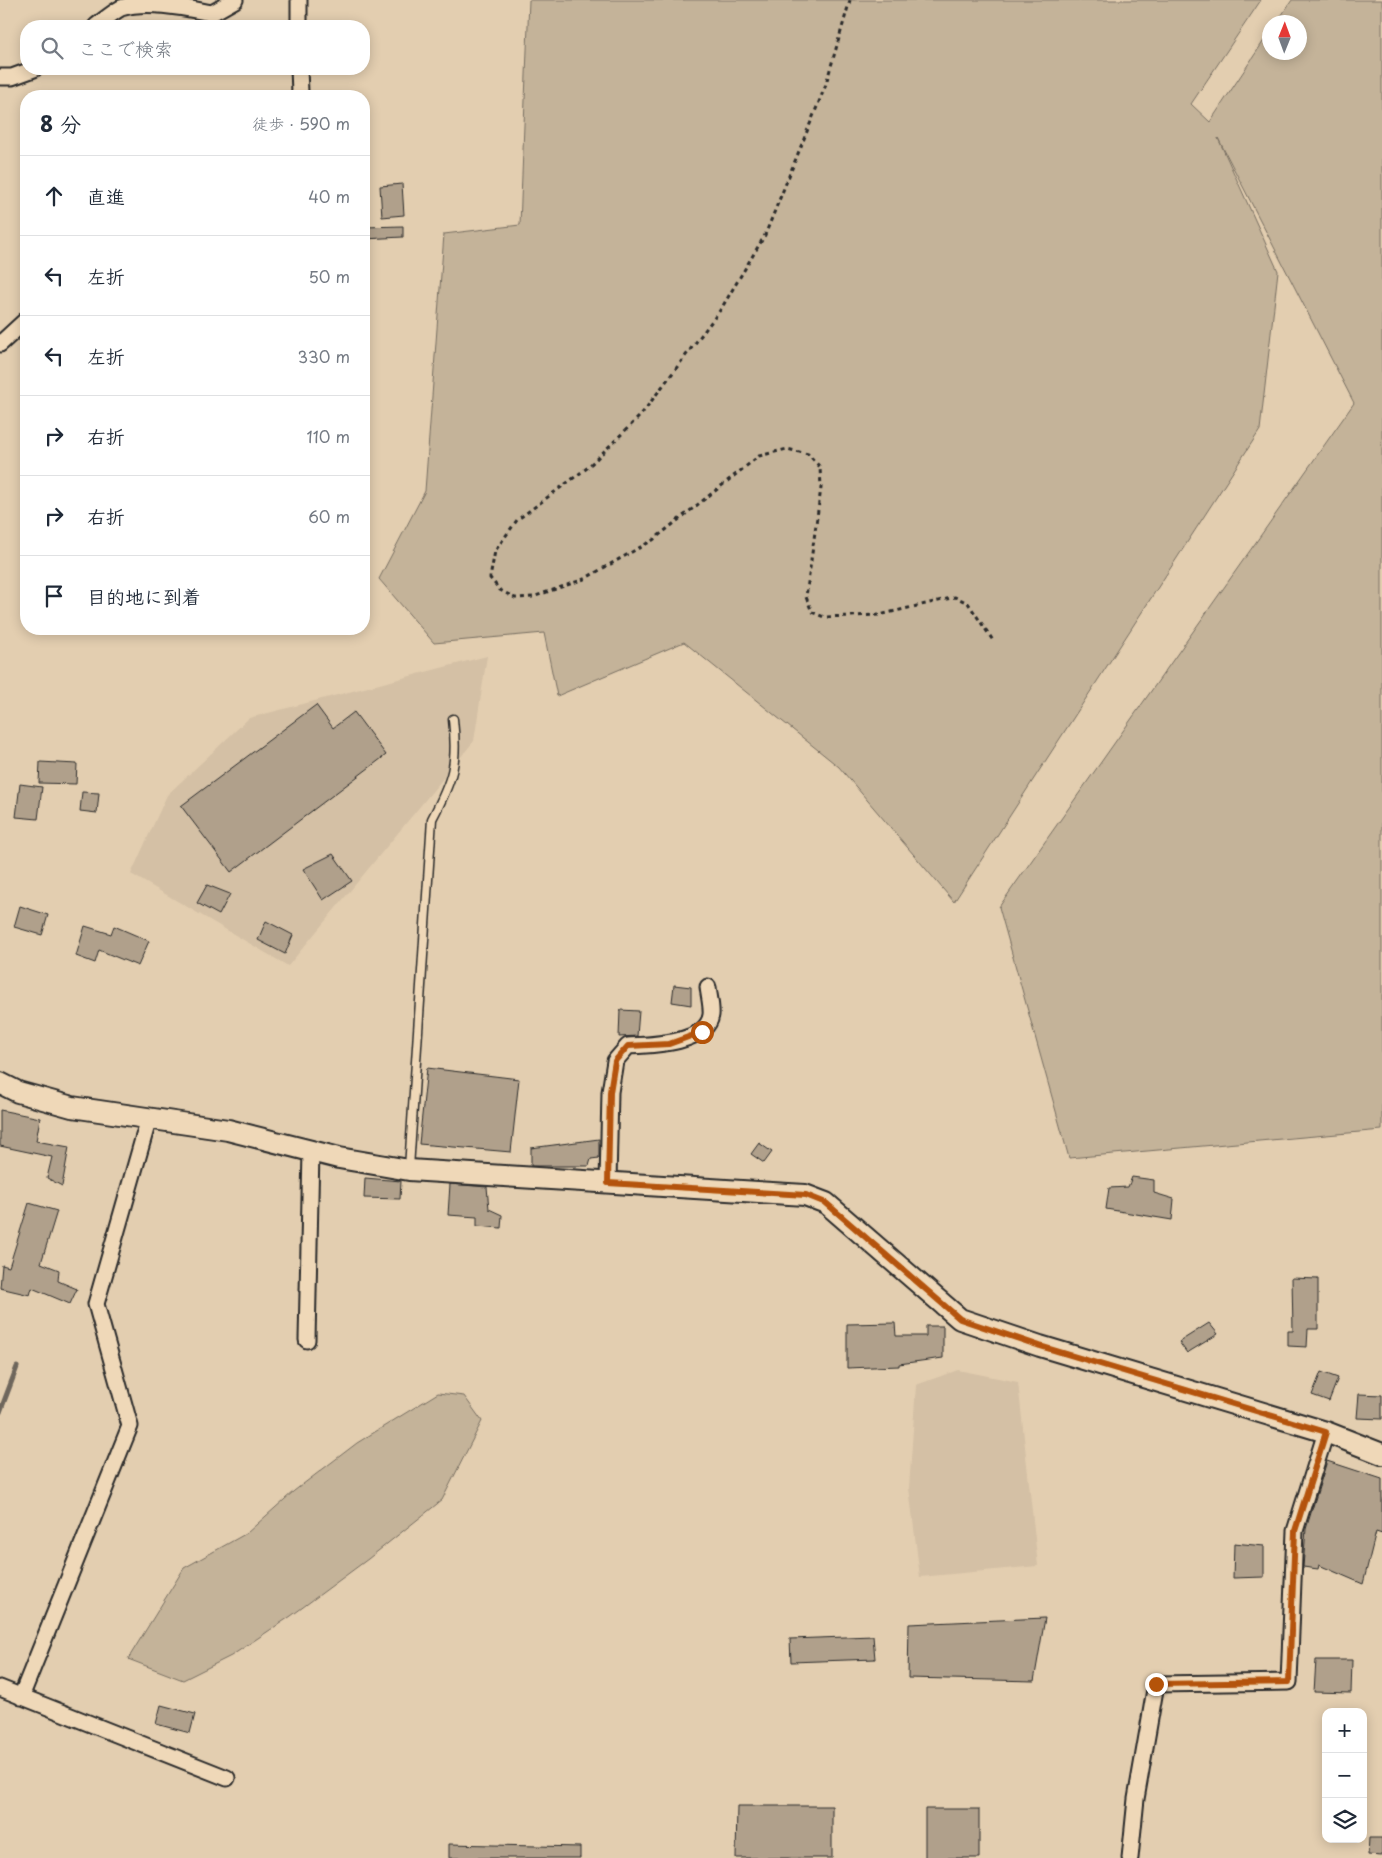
<!DOCTYPE html>
<html lang="ja">
<head>
<meta charset="utf-8">
<style>
	:root { --surface:#fff; --page:#f6f6f7; --text:#1f2937; --muted:#747a83; --line:#e0e1e3 }
	body { margin:0; font-family:"Playpen Sans","Klee One",sans-serif; background:var(--page); color:var(--text) }
	.controls { position:absolute; right:15px; bottom:15px; display:grid; overflow:hidden; border-radius:10px; box-shadow:0 2px 12px #0003 }
	.controls button { width:45px; height:45px; display:grid; place-items:center; padding:0; border:0; border-bottom:1px solid var(--line); background:var(--surface); color:var(--text); font:25px sans-serif }
	.compass { position:absolute; left:1262px; top:15px; width:45px; height:45px; border-radius:50%; background:var(--surface); box-shadow:0 2px 12px #0003; rotate:1deg }
	.stop { position:absolute; width:15px; height:15px; margin:-11px; border:4px solid #b45309; border-radius:50%; background:#fff }
	.stop.end { background:#b45309; border-color:#fff; box-shadow:0 1px 5px #0008 }
	.list { margin:0; padding:0; list-style:none }
	h2 { display:flex; justify-content:space-between; align-items:center; height:65px; margin:0; padding:0 20px; font-size:21px }
	h2 small { font-size:16px; font-weight:400; color:var(--muted) }
	.list li { display:grid; grid-template-columns:32px 1fr auto; gap:15px; align-items:center; box-sizing:border-box; height:80px; padding:0 20px; border-top:1px solid var(--line) }
	.list b { display:block; font-size:19px; white-space:nowrap }
	.list em { font-size:16px; font-style:normal; color:var(--muted) }
	.icon { flex:none; width:28px; height:28px; fill:none; stroke:currentColor; stroke-width:2; stroke-linecap:round; stroke-linejoin:round }
	.map { position:relative; flex:none; width:1382px; height:1858px; overflow:hidden }
	.search { position:absolute; background:var(--surface); box-shadow:0 2px 12px #0003; left:20px; top:20px; width:350px; height:55px; display:flex; align-items:center; gap:12px; box-sizing:border-box; padding:0 18px; border-radius:20px; color:var(--muted); font-size:19px }
	.panel { position:absolute; background:var(--surface); box-shadow:0 2px 12px #0003; left:20px; top:90px; width:350px; height:545px; border-radius:20px }
	.map>svg:first-child { display:block }
	.built { fill:#d4c0a5 }
	.green { fill:#c4b399; stroke:#786f62 }
	.lines { fill:none; stroke-linecap:round; stroke-linejoin:round }
	.stream { stroke:#6e665b; stroke-width:5 }
	.building { fill:#b0a08b; stroke:#2b2b2b }
	.lane-casing { stroke:#2b2b2b; stroke-width:11 }
	.street-casing { stroke:#2b2b2b; stroke-width:19 }
	.secondary-casing { stroke:#2b2b2b; stroke-width:24 }
	.path { stroke:#2b2b2b; stroke-width:3; stroke-dasharray:4 4; stroke-linecap:butt }
	.lane { stroke:#efd8b8; stroke-width:8 }
	.street { stroke:#efd8b8; stroke-width:15 }
	.secondary { stroke:#efd8b8; stroke-width:20 }
	.route { stroke:#b45309; stroke-width:6 }
</style>
</head>
<body>
<div class="map">
<svg width="1382" height="1858" viewBox="0 0 1382 1858">
	<rect width="100%" height="100%" fill="#e3ceb0"/>
	<filter id="ink" filterUnits="userSpaceOnUse"><feTurbulence type="fractalNoise" baseFrequency=".02" numOctaves="2"/><feDisplacementMap in="SourceGraphic" scale="10" xChannelSelector="R" yChannelSelector="G"/><feConvolveMatrix kernelMatrix="1 2 1 2 8 2 1 2 1" color-interpolation-filters="sRGB"/></filter>
	<g filter="url(#ink)">
		<!-- built -->
		<path class="built" d="M487,656L474,741L288,966L131,874L167,795L249,718Z
			M958,1370L1018,1382L1038,1566L920,1577L909,1488L916,1385Z"/>
		<!-- green -->
		<path class="green" d="M529,0H1261L1191,104L1210,122L1269,33L1270,52H1300V22H1277L1292,0H1382V1130L1069,1158L999,907L1354,403L1218,138L1278,271L1260,430L954,902L839,767L684,642L557,696L544,633L434,643L379,579L425,491L444,234L520,225Z
			M438,1393L464,1396L482,1421L442,1500L368,1559L291,1616L231,1656L183,1680L128,1659L184,1568L247,1533L294,1491L357,1443Z"/>
		<g class="lines">
			<!-- stream -->
			<path class="stream" d="M0,1412L17,1367"/>
		</g>
		<!-- building -->
		<path class="building" d="M402,184L404,215L382,217L380,186Z
			M403,226V237L364,239V227Z
			M316,705L333,728L354,712L386,755L231,872L181,806Z
			M40,762L77,764L76,784L39,783Z
			M20,784L42,787L38,819L16,817Z
			M82,792L99,793L97,813L80,811Z
			M333,854L352,881L323,900L303,869Z
			M207,885L230,894L219,915L197,903Z
			M20,906L48,915L42,935L14,927Z
			M266,921L293,935L285,954L258,940Z
			M85,926L111,934L114,926L149,941L138,966L99,950L95,963L76,956Z
			M674,985L691,987V1005L672,1002Z
			M620,1010L639,1011L637,1036L619,1037Z
			M427,1068L519,1079L511,1152L419,1144Z
			M0,1110L40,1118L36,1141L69,1147L62,1186L47,1178L52,1157L0,1146Z
			M599,1139V1158L591,1159L589,1166H531V1148Z
			M759,1143L772,1152L764,1163L751,1154Z
			M1132,1177L1154,1180V1193L1174,1199L1172,1220L1106,1209L1109,1188L1128,1187Z
			M365,1178L401,1181L400,1199L364,1198Z
			M450,1184L487,1187L489,1209L502,1215L501,1228L477,1226V1217L448,1215Z
			M29,1203L57,1211L41,1263L59,1270L58,1281L77,1289L70,1304L32,1288L30,1295L0,1288L2,1265L9,1267Z
			M1292,1278L1318,1279V1329H1308L1307,1347L1288,1346V1331H1293Z
			M895,1323L896,1336H926V1326H943V1358L899,1364V1366L847,1368V1324Z
			M1209,1323L1218,1334L1187,1353L1179,1342Z
			M1321,1372L1338,1378L1329,1401L1312,1395Z
			M1359,1394L1382,1395V1419L1357,1418Z
			M1327,1461L1382,1479V1534L1376,1532L1363,1584L1319,1565L1318,1569L1303,1567L1306,1529Z
			M1234,1543L1264,1546V1577L1233,1578Z
			M1045,1618L1034,1681L908,1678L909,1624Z
			M873,1636L875,1659L791,1662L790,1639Z
			M1316,1660H1352L1351,1693L1314,1692Z
			M161,1705L195,1714L190,1733L156,1724Z
			M737,1806H832V1858H736Z
			M925,1809H979V1858H925Z
			M1369,1838H1382V1856L1368,1855Z
			M449,1844L580,1847V1858H449Z"/>
		<g class="lines">
			<defs>
				<path id="lane" d="M409,1168L432,819C453,779 458,764 453,719"/>
				<path id="street" d="M96,26C104,20 112,13 121,8C147,0 185,8 212,13L235,0
					M299,26V0
					M0,77H12L34,69
					M298,96L300,92L299,69
					M0,344L26,320
					M608,1183L610,1092L615,1061L628,1046C650,1045 707,1044 711,1015C712,1007 709,996 708,987
					M307,1340L311,1151
					M0,1688L227,1778
					M21,1697L130,1426L96,1304L149,1118
					M1130,1858L1136,1799L1156,1684L1289,1682L1295,1531L1326,1432"/>
				<path id="secondary" d="M0,1083L18,1092L72,1107L228,1130L339,1158L409,1170L805,1195L826,1203L960,1319L1040,1346L1326,1432L1382,1454"/>
			</defs>
			<!-- lane casing -->
			<use href="#lane" class="lane-casing"/>
			<!-- street casing -->
			<use href="#street" class="street-casing"/>
			<!-- secondary casing -->
			<use href="#secondary" class="secondary-casing"/>
			<!-- path -->
			<path class="path" d="M850,0L825,87L765,235L721,309L640,416L587,468L517,520L495,551L490,578L500,590L515,598L533,597L584,579L653,540L759,456L787,449L808,454L820,467L821,488L806,597L812,612L824,617L879,615L955,597L968,603L994,642"/>
			<!-- lane -->
			<use href="#lane" class="lane"/>
			<!-- street -->
			<use href="#street" class="street"/>
			<!-- secondary -->
			<use href="#secondary" class="secondary"/>
		</g>
	</g>
	<g class="lines" filter="url(#ink)">
		<!-- route -->
		<path class="route" d="M702,1032L669,1044L628,1046L615,1061L610,1092L608,1183L806,1195L826,1203L960,1319L1040,1346L1326,1432L1295,1531L1289,1682L1156,1684"/>
	</g>
</svg>
<div class="controls">
<button>+</button>
<button>−</button>
<button><svg class="icon" aria-label="layers" viewBox="0 0 24 24"><path d="M12 4l9 5-9 5-9-5zM3 14l9 5 9-5"/></svg></button>
</div>
<svg class="compass" viewBox="-18 -18 36 36"><path d="M0-13l5 13h-10z" fill="#e53935"/><path d="M0 13l5-13h-10z" fill="#747a83"/></svg>
<div class="stop" style="left:702px;top:1032px"></div>
<div class="stop end" style="left:1156px;top:1684px"></div>
<div class="search"><svg class="icon" aria-label="search" viewBox="0 0 24 24"><circle cx="10" cy="10" r="6"/><path d="M15 15l6 6"/></svg>ここで検索</div>
<section class="panel">
<h2>8 分<small>徒歩 · 590 m</small></h2>
<ul class="list">
<li><svg class="icon" aria-label="ahead" viewBox="0 0 24 24"><path d="M12 20V5M6 11l6-6 6 6"/></svg><div><b>直進</b></div><em>40 m</em></li>
<li><svg class="icon" aria-label="left" viewBox="0 0 24 24"><path d="M17 20v-9H6M10 6l-5 5 5 5"/></svg><div><b>左折</b></div><em>50 m</em></li>
<li><svg class="icon" aria-label="left" viewBox="0 0 24 24"><path d="M17 20v-9H6M10 6l-5 5 5 5"/></svg><div><b>左折</b></div><em>330 m</em></li>
<li><svg class="icon" aria-label="right" viewBox="0 0 24 24"><path d="M7 20v-9h11M14 6l5 5-5 5"/></svg><div><b>右折</b></div><em>110 m</em></li>
<li><svg class="icon" aria-label="right" viewBox="0 0 24 24"><path d="M7 20v-9h11M14 6l5 5-5 5"/></svg><div><b>右折</b></div><em>60 m</em></li>
<li><svg class="icon" aria-label="arrive" viewBox="0 0 24 24"><path d="M6 21V4h12l-3 4 3 4H6"/></svg><div><b>目的地に到着</b></div></li>
</ul>
</section>
</div>
</body>
</html>
